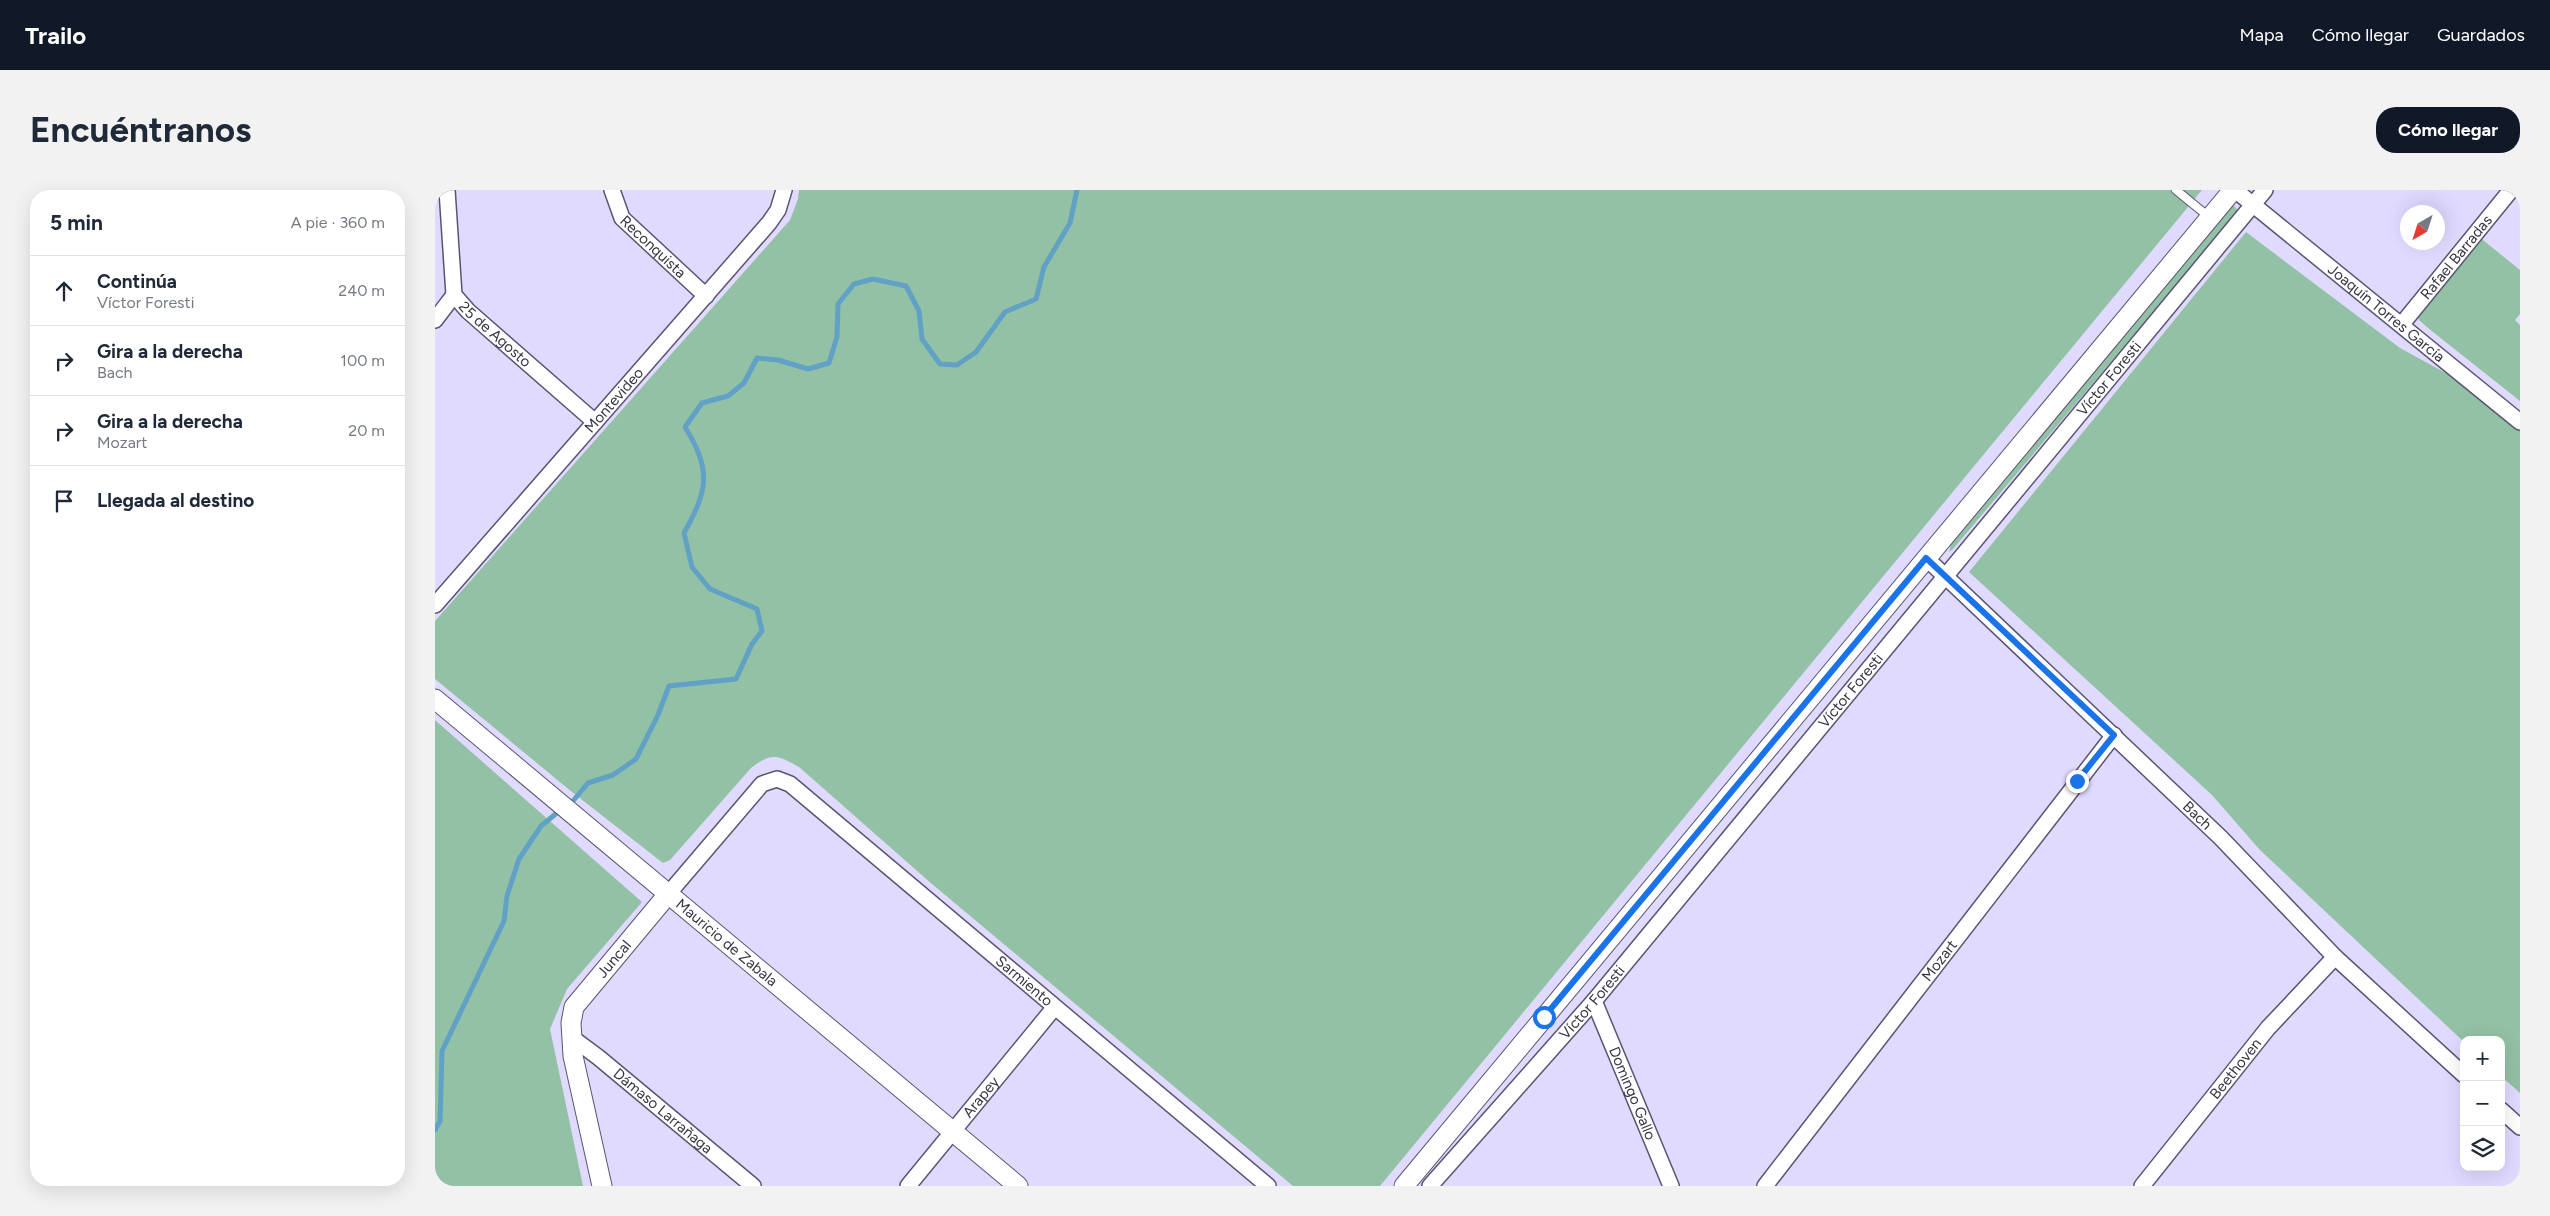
<!DOCTYPE html>
<html lang="es">
<head>
<meta charset="utf-8">
<style>
	:root { --surface:#fff; --page:#f2f2f3; --text:#1f2937; --muted:#747a83; --line:#e0e1e3; --accent:#111827 }
	body { margin:0; font-family:Figtree,sans-serif; background:var(--page); color:var(--text) }
	.controls { position:absolute; right:15px; bottom:15px; display:grid; overflow:hidden; border-radius:10px; box-shadow:0 5px 20px #0002 }
	.controls button { width:45px; height:45px; display:grid; place-items:center; padding:0; border:0; border-bottom:1px solid var(--line); background:var(--surface); color:var(--text); font:25px sans-serif }
	.compass { position:absolute; left:1965px; top:15px; width:45px; height:45px; border-radius:50%; background:var(--surface); box-shadow:0 5px 20px #0002; rotate:219deg }
	.stop { position:absolute; width:15px; height:15px; margin:-11px; border:4px solid #1a73e8; border-radius:50%; background:#fff }
	.stop.end { background:#1a73e8; border-color:#fff; box-shadow:0 1px 5px #0008 }
	.list { margin:0; padding:0; list-style:none }
	h2 { display:flex; justify-content:space-between; align-items:center; height:65px; margin:0; padding:0 20px; font-size:21px }
	h2 small { font-size:16px; font-weight:400; color:var(--muted) }
	.list li { display:grid; grid-template-columns:32px 1fr auto; gap:15px; align-items:center; box-sizing:border-box; height:70px; padding:0 20px; border-top:1px solid var(--line) }
	.list b { display:block; font-size:19px; white-space:nowrap }
	.list p { margin:0; font-size:16px; white-space:nowrap; color:var(--muted) }
	.list em { font-size:16px; font-style:normal; color:var(--muted) }
	.icon { flex:none; width:28px; height:28px; fill:none; stroke:currentColor; stroke-width:2; stroke-linecap:round; stroke-linejoin:round }
	.map { position:relative; flex:none; width:2085px; height:996px; overflow:hidden; border-radius:20px }
	header { display:flex; align-items:center; gap:30px; box-sizing:border-box; height:70px; padding:0 25px; background:var(--accent); color:#fff }
	header strong { font-size:24px }
	nav { display:flex; gap:28px; margin-inline-start:auto; font-size:18px }
	.intro { display:flex; align-items:center; justify-content:space-between; box-sizing:border-box; height:120px; padding:0 30px }
	h1 { margin:0; font-size:35px }
	.button { padding:12px 22px; border-radius:20px; background:var(--accent); color:#fff; font-size:18px; font-weight:700 }
	main { display:flex; gap:30px; padding:0 30px }
	aside { flex:1; background:var(--surface); border-radius:20px; box-shadow:0 5px 20px #0002 }
	.map>svg:first-child { display:block }
	.green { fill:#93c1a5 }
	.lines { fill:none; stroke-linecap:round; stroke-linejoin:round }
	.stream { stroke:#61a1c6; stroke-width:5 }
	.service-casing { stroke:#5a5473; stroke-width:10 }
	.minor-casing { stroke:#5a5473; stroke-width:18 }
	.tertiary-casing { stroke:#5a5473; stroke-width:21 }
	.service { stroke:#fff; stroke-width:8 }
	.minor { stroke:#fff; stroke-width:15 }
	.tertiary { stroke:#fff; stroke-width:19 }
	.route { stroke:#1a73e8; stroke-width:6 }
	.labels { text-anchor:middle; dominant-baseline:central; stroke-width:5; stroke-linejoin:round; paint-order:stroke }
	.street-label { font-size:15px; fill:#363442; stroke:#edebfa }
</style>
</head>
<body>
<header>
<strong>Trailo</strong>
<nav><a>Mapa</a><a>Cómo llegar</a><a>Guardados</a></nav>
</header>
<div class="intro"><h1>Encuéntranos</h1><a class="button">Cómo llegar</a></div>
<main>
<aside>
<h2>5 min<small>A pie · 360 m</small></h2>
<ul class="list">
<li><svg class="icon" aria-label="ahead" viewBox="0 0 24 24"><path d="M12 20V5M6 11l6-6 6 6"/></svg><div><b>Continúa</b><p>Víctor Foresti</p></div><em>240 m</em></li>
<li><svg class="icon" aria-label="right" viewBox="0 0 24 24"><path d="M7 20v-9h11M14 6l5 5-5 5"/></svg><div><b>Gira a la derecha</b><p>Bach</p></div><em>100 m</em></li>
<li><svg class="icon" aria-label="right" viewBox="0 0 24 24"><path d="M7 20v-9h11M14 6l5 5-5 5"/></svg><div><b>Gira a la derecha</b><p>Mozart</p></div><em>20 m</em></li>
<li><svg class="icon" aria-label="arrive" viewBox="0 0 24 24"><path d="M6 21V4h12l-3 4 3 4H6"/></svg><div><b>Llegada al destino</b></div></li>
</ul>
</aside>
<div class="map">
<svg width="2085" height="996" viewBox="0 0 2085 996">
	<rect width="100%" height="100%" fill="#e0daff"/>
	<!-- green -->
	<path class="green" d="M364,0H1767L945,996H858L497,694L364,577C342,565 337,562 316,578L235,670L228,673L137,602L0,489V431L355,30L363,9Z
		M1796,13L1802,19V23L1518,359L1514,362L1519,345Z
		M1811,42L1965,158L2071,216L2085,228V903L2066,886V850H2029V852L1825,660L1777,605L1534,382Z
		M2043,46L2085,80V124L2080,130L2085,135V211L1993,138L1984,130L1981,121Z
		M0,530L207,712L132,799L115,839L148,996H0Z"/>
	<g class="lines">
		<!-- stream -->
		<path class="stream" d="M138,611L153,593L178,585L201,569L223,525L234,496L301,489L317,454L327,441L322,419L275,399L257,377L249,343C273,300 277,280 250,237L267,213L293,206L309,193L322,168L343,170L373,179L394,173L402,147L403,114L419,94L438,89L471,96L484,121L487,149L505,174L522,175L541,162L570,122L601,109L609,77L635,33L642,0
			M0,940L5,931L7,861L69,731L72,706L84,669L106,636L123,622"/>
		<defs>
			<path id="service" d="M1741,0L1774,27"/>
			<g id="minor">
				<path id="s1" d="M12,0L19,105L33,121L160,232"/>
				<path id="s2" d="M177,0L187,28L271,106"/>
				<path id="s3" d="M1800,0L2085,232"/>
				<path d="M0,130L19,105"/>
				<path id="s4" d="M1967,134L2076,0"/>
				<path id="s5" d="M1491,368L1786,648L1900,767L2029,885"/>
				<path id="s6" d="M0,415L334,33L343,20L349,0"/>
				<path id="s7" d="M234,703L327,594L342,589L355,594L833,996"/>
				<path id="s8" d="M1159,811L1236,996"/>
				<path id="s9" d="M136,847L163,867L318,996"/>
				<path d="M2066,920L2085,937"/>
				<path id="s10" d="M473,996L619,818"/>
				<path id="s11" d="M995,996L1159,811L1830,0"/>
				<path id="s12" d="M1330,996L1679,545"/>
				<path id="s13" d="M1707,996L1833,838L1900,767"/>
			</g>
			<g id="tertiary">
				<path id="s14" d="M0,509L583,996"/>
				<path id="s15" d="M167,996L138,866L136,833L139,817L234,703"/>
				<path d="M969,996L1798,0"/>
			</g>
		</defs>
		<!-- service casing -->
		<use href="#service" class="service-casing"/>
		<!-- minor casing -->
		<use href="#minor" class="minor-casing"/>
		<!-- tertiary casing -->
		<use href="#tertiary" class="tertiary-casing"/>
		<!-- service -->
		<use href="#service" class="service"/>
		<!-- minor -->
		<use href="#minor" class="minor"/>
		<!-- tertiary -->
		<use href="#tertiary" class="tertiary"/>
	</g>
	<g class="lines">
		<!-- route -->
		<path class="route" d="M1109,827L1491,368L1679,545L1642,591"/>
	</g>
	<g class="labels">
		<!-- street labels -->
		<g class="street-label">
			<text stroke="none"><textPath href="#s2" startOffset="72">Reconquista</textPath></text>
			<text stroke="none"><textPath href="#s4" startOffset="86">Rafael Barradas</textPath></text>
			<text stroke="none"><textPath href="#s3" startOffset="195">Joaquín Torres García</textPath></text>
			<text stroke="none"><textPath href="#s1" startOffset="162">25 de Agosto</textPath></text>
			<text stroke="none"><textPath href="#s11" startOffset="1055">Víctor Foresti</textPath></text>
			<text stroke="none"><textPath href="#s6" startOffset="272">Montevideo</textPath></text>
			<text stroke="none"><textPath href="#s11" startOffset="650">Víctor Foresti</textPath></text>
			<text stroke="none"><textPath href="#s5" startOffset="374">Bach</textPath></text>
			<text stroke="none"><textPath href="#s14" startOffset="380">Mauricio de Zabala</textPath></text>
			<text stroke="none"><textPath href="#s15" startOffset="245">Juncal</textPath></text>
			<text stroke="none"><textPath href="#s12" startOffset="285">Mozart</textPath></text>
			<text stroke="none"><textPath href="#s7" startOffset="479">Sarmiento</textPath></text>
			<text stroke="none"><textPath href="#s11" startOffset="245">Víctor Foresti</textPath></text>
			<text stroke="none"><textPath href="#s13" startOffset="150">Beethoven</textPath></text>
			<text stroke="none"><textPath href="#s8" startOffset="100">Domingo Gallo</textPath></text>
			<text stroke="none"><textPath href="#s10" startOffset="115">Arapey</textPath></text>
			<text stroke="none"><textPath href="#s9" startOffset="118">Dámaso Larrañaga</textPath></text>
		</g>
	</g>
</svg>
<div class="controls">
<button>+</button>
<button>−</button>
<button><svg class="icon" aria-label="layers" viewBox="0 0 24 24"><path d="M12 4l9 5-9 5-9-5zM3 14l9 5 9-5"/></svg></button>
</div>
<svg class="compass" viewBox="-18 -18 36 36"><path d="M0-13l5 13h-10z" fill="#e53935"/><path d="M0 13l5-13h-10z" fill="#747a83"/></svg>
<div class="stop" style="left:1109px;top:827px"></div>
<div class="stop end" style="left:1642px;top:591px"></div>
</div>
</main>
</body>
</html>
